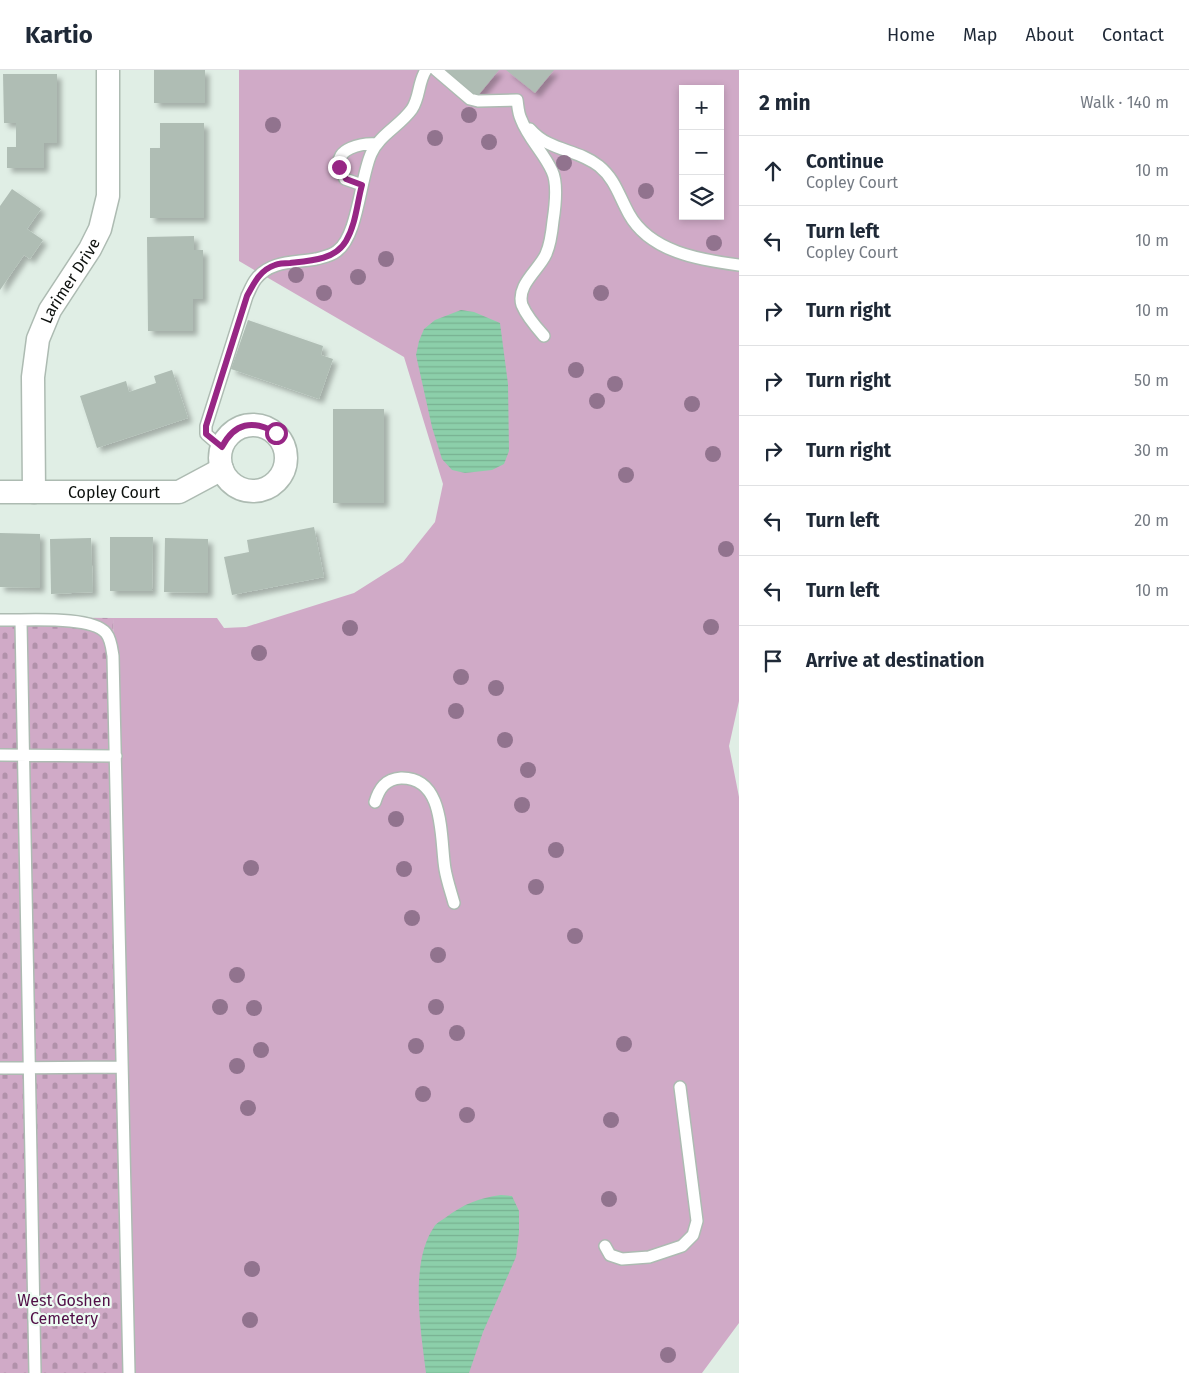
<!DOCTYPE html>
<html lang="en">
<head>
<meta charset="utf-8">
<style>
	:root { --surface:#fff; --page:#f6f6f7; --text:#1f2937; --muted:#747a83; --line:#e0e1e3 }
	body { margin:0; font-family:"Fira Sans",sans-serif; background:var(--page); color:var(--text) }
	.controls { position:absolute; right:15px; top:15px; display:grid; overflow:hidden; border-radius:0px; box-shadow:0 2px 8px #0003 }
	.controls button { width:45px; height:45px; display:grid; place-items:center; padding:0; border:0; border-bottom:1px solid var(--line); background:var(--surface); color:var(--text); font:25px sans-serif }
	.stop { position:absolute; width:15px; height:15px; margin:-11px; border:4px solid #972685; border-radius:50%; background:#fff }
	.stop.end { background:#972685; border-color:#fff; box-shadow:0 1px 5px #0008 }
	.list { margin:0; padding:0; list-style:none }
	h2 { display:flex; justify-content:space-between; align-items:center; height:65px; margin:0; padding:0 20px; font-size:21px }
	h2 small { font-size:16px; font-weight:400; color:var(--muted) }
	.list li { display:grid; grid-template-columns:32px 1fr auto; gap:15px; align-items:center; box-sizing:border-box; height:70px; padding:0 20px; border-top:1px solid var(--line) }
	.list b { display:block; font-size:19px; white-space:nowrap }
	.list p { margin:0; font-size:16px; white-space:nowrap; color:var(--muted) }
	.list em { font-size:16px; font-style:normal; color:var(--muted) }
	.icon { flex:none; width:28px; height:28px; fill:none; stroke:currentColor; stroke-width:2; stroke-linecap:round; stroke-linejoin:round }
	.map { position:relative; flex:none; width:739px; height:1303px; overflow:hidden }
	header { display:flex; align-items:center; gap:30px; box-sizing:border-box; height:70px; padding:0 25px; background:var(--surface); border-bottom:1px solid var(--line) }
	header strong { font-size:24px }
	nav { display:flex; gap:28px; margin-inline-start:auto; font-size:18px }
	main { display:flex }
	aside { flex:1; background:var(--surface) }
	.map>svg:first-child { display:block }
	.green { fill:#d0aac7; fill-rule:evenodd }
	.cemetery { fill:url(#cemetery-stones) }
	.water { fill:url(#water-rules) }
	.building { fill:#afbdb4; filter:url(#shadow) }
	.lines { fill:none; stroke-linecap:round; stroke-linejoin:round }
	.service-casing { stroke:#adbbb2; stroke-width:14 }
	.minor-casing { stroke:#adbbb2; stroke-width:25 }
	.service { stroke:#fff; stroke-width:11 }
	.minor { stroke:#fff; stroke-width:22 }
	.tree { fill:#91738e }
	.route { stroke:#972685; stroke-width:6 }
	.labels { text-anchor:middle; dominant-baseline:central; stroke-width:4.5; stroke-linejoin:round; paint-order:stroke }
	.street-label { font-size:16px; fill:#0c100d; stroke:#edfcf3 }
	.park-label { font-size:16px; fill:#510f47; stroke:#edfcf3 }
</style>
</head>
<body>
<header>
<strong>Kartio</strong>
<nav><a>Home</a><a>Map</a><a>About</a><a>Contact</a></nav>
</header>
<main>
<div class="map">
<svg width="739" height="1303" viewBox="0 0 739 1303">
	<defs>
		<pattern id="cemetery-stones" width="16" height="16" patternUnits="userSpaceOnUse" patternTransform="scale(1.25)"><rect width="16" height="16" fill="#d0aac7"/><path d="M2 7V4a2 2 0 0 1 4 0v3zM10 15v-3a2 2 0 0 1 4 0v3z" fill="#b191aa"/></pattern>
		<pattern id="water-rules" width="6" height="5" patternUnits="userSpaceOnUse" patternTransform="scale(1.25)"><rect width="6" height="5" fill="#8ccfaa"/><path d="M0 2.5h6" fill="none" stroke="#78b191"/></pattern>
		<filter id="shadow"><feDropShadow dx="4.5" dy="4.5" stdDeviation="2.5" flood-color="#0004"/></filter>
	</defs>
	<rect width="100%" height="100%" fill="#e0eee5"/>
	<!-- green -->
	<path class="green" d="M239,0H739V631L729,676L739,727V1253L702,1303H129L113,548H217L224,558L246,557L354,523L403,492L435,452L443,414L404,287L239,191ZM683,19H720V146H683Z"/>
	<!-- cemetery -->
	<path class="cemetery" d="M0,547L113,548L129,1303H0Z"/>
	<!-- water -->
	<path class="water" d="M461,240L474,242L500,253L508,314L509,381L504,394L492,400L465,403L452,400L442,389L432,357L416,285L419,271L424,259L435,250Z
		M501,1125L512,1126L519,1141V1162L516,1187L483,1262L469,1303H426C421,1261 409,1194 434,1157C436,1153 442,1150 445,1148C464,1134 478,1128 501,1125Z"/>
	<!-- building -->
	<path class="building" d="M154,0H205V33H154Z
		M442,0H499L476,28Z
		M506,0H554L535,23Z
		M3,4H57V73H44V98H7V77H16V53H4Z
		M160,53H204V148H150V78H160Z
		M12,119L41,139L27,159L43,170L30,189L24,185L0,220V136Z
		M194,166V180H203V229H193V261H148L147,167Z
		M248,250L323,276L321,285L333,289L319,329L231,299Z
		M172,300L188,348L97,378L80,326L126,311L129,322L156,313L154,306Z
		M333,339H384V433H333Z
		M314,457L324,507L232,525L224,487L249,482L247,470Z
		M0,463L40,464V518L0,517Z
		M110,467H153L152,521H110Z
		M91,468L93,522L51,524L50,469Z
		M165,468L208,469V523L164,522Z"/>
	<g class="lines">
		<defs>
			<path id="service" d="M436,0L470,29L478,31L517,30C518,36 518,43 521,49C528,68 544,83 552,101C558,113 555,138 553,151C552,161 550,175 546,184C539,200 516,215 522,235C527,247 536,257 544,266
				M530,59C550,82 576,78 599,96C615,109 619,126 629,144C650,182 700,190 739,195
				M362,115L345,109C344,106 341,102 340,98C333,78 363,73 377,74
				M221,377L206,364V356L247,226C250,220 252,214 256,209C271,190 295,193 316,189C323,187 331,186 337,181C358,166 360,109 371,84C379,65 400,56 412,39C420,27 418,12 426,0
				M0,550C24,551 91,545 106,563C111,569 112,579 113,586L129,1303
				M21,551L35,1303
				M0,685L116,686
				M375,732C379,719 385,709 401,708C446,707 440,770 445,799C447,811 451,822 454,833
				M0,998L122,997
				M605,1176L610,1185L622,1189L649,1187L682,1176L693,1165L697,1151L680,1017"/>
			<g id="minor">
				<circle cx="253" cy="388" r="33"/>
				<path id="s1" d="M0,422H179L222,399"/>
				<path id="s2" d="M34,422L33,307L38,269L50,240L90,179L100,159L108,126V0"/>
			</g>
		</defs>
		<!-- service casing -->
		<use href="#service" class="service-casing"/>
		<!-- minor casing -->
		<use href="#minor" class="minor-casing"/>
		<!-- service -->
		<use href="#service" class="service"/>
		<!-- minor -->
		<use href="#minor" class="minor"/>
	</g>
	<!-- trees -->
	<g class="tree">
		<circle cx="469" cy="45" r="8"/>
		<circle cx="273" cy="55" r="8"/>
		<circle cx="435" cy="68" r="8"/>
		<circle cx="489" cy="72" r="8"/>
		<circle cx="564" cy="93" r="8"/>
		<circle cx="646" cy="121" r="8"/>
		<circle cx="714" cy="173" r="8"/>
		<circle cx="386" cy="189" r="8"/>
		<circle cx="296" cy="205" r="8"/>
		<circle cx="358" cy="207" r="8"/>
		<circle cx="324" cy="223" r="8"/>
		<circle cx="601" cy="223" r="8"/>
		<circle cx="576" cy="300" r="8"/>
		<circle cx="615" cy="314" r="8"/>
		<circle cx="597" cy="331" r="8"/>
		<circle cx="692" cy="334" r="8"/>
		<circle cx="713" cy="384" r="8"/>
		<circle cx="626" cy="405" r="8"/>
		<circle cx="726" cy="479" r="8"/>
		<circle cx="711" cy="557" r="8"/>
		<circle cx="350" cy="558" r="8"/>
		<circle cx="259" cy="583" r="8"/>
		<circle cx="461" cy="607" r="8"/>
		<circle cx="496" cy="618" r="8"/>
		<circle cx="456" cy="641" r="8"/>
		<circle cx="505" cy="670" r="8"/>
		<circle cx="528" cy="700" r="8"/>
		<circle cx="522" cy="735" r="8"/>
		<circle cx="396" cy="749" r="8"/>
		<circle cx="556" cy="780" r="8"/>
		<circle cx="251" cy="798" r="8"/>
		<circle cx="404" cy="799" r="8"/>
		<circle cx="536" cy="817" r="8"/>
		<circle cx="412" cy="848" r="8"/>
		<circle cx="575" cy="866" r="8"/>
		<circle cx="438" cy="885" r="8"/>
		<circle cx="237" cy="905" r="8"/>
		<circle cx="220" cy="937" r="8"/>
		<circle cx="436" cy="937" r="8"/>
		<circle cx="254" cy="938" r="8"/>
		<circle cx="457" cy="963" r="8"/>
		<circle cx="624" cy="974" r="8"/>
		<circle cx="416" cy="976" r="8"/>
		<circle cx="261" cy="980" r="8"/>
		<circle cx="237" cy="996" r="8"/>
		<circle cx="423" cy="1024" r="8"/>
		<circle cx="248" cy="1038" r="8"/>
		<circle cx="467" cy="1045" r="8"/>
		<circle cx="611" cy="1050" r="8"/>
		<circle cx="609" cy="1129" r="8"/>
		<circle cx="252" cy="1199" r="8"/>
		<circle cx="250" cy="1250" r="8"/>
		<circle cx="668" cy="1285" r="8"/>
	</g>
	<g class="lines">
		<!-- route -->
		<path class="route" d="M276,363C253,349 234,353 222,377L206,364V356L247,226C254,213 260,200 275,195C280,193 285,193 290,193C310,191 335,190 346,171C356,154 357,133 362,115L346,109L339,97"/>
	</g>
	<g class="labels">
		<!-- street labels -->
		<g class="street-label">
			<text stroke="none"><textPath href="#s2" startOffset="220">Larimer Drive</textPath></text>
			<text stroke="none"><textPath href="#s1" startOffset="114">Copley Court</textPath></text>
		</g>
		<!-- park labels -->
		<g class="park-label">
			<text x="64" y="1230">West Goshen<tspan x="64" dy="18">Cemetery</tspan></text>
		</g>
	</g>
</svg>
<div class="controls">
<button>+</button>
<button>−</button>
<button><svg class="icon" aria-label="layers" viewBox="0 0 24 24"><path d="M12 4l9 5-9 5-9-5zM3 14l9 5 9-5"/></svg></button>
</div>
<div class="stop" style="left:276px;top:363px"></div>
<div class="stop end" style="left:339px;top:97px"></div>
</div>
<aside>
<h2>2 min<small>Walk · 140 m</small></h2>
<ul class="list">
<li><svg class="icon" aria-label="ahead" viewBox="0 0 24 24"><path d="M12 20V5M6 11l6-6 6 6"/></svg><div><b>Continue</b><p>Copley Court</p></div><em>10 m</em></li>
<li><svg class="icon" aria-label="left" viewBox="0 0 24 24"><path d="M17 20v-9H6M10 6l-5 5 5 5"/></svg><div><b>Turn left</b><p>Copley Court</p></div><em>10 m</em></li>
<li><svg class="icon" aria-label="right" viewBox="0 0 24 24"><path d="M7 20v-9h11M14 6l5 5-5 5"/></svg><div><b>Turn right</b></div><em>10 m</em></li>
<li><svg class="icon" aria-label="right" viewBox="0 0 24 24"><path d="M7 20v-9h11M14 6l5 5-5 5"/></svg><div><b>Turn right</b></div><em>50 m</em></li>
<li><svg class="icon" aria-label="right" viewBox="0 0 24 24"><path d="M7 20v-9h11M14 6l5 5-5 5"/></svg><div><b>Turn right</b></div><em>30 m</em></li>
<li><svg class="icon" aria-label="left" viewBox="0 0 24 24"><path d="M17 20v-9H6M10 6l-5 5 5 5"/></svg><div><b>Turn left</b></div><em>20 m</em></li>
<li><svg class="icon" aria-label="left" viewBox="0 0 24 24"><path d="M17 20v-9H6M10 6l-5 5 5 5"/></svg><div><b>Turn left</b></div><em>10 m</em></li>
<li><svg class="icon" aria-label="arrive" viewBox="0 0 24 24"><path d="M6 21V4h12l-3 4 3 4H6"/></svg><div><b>Arrive at destination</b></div></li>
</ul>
</aside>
</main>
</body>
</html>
